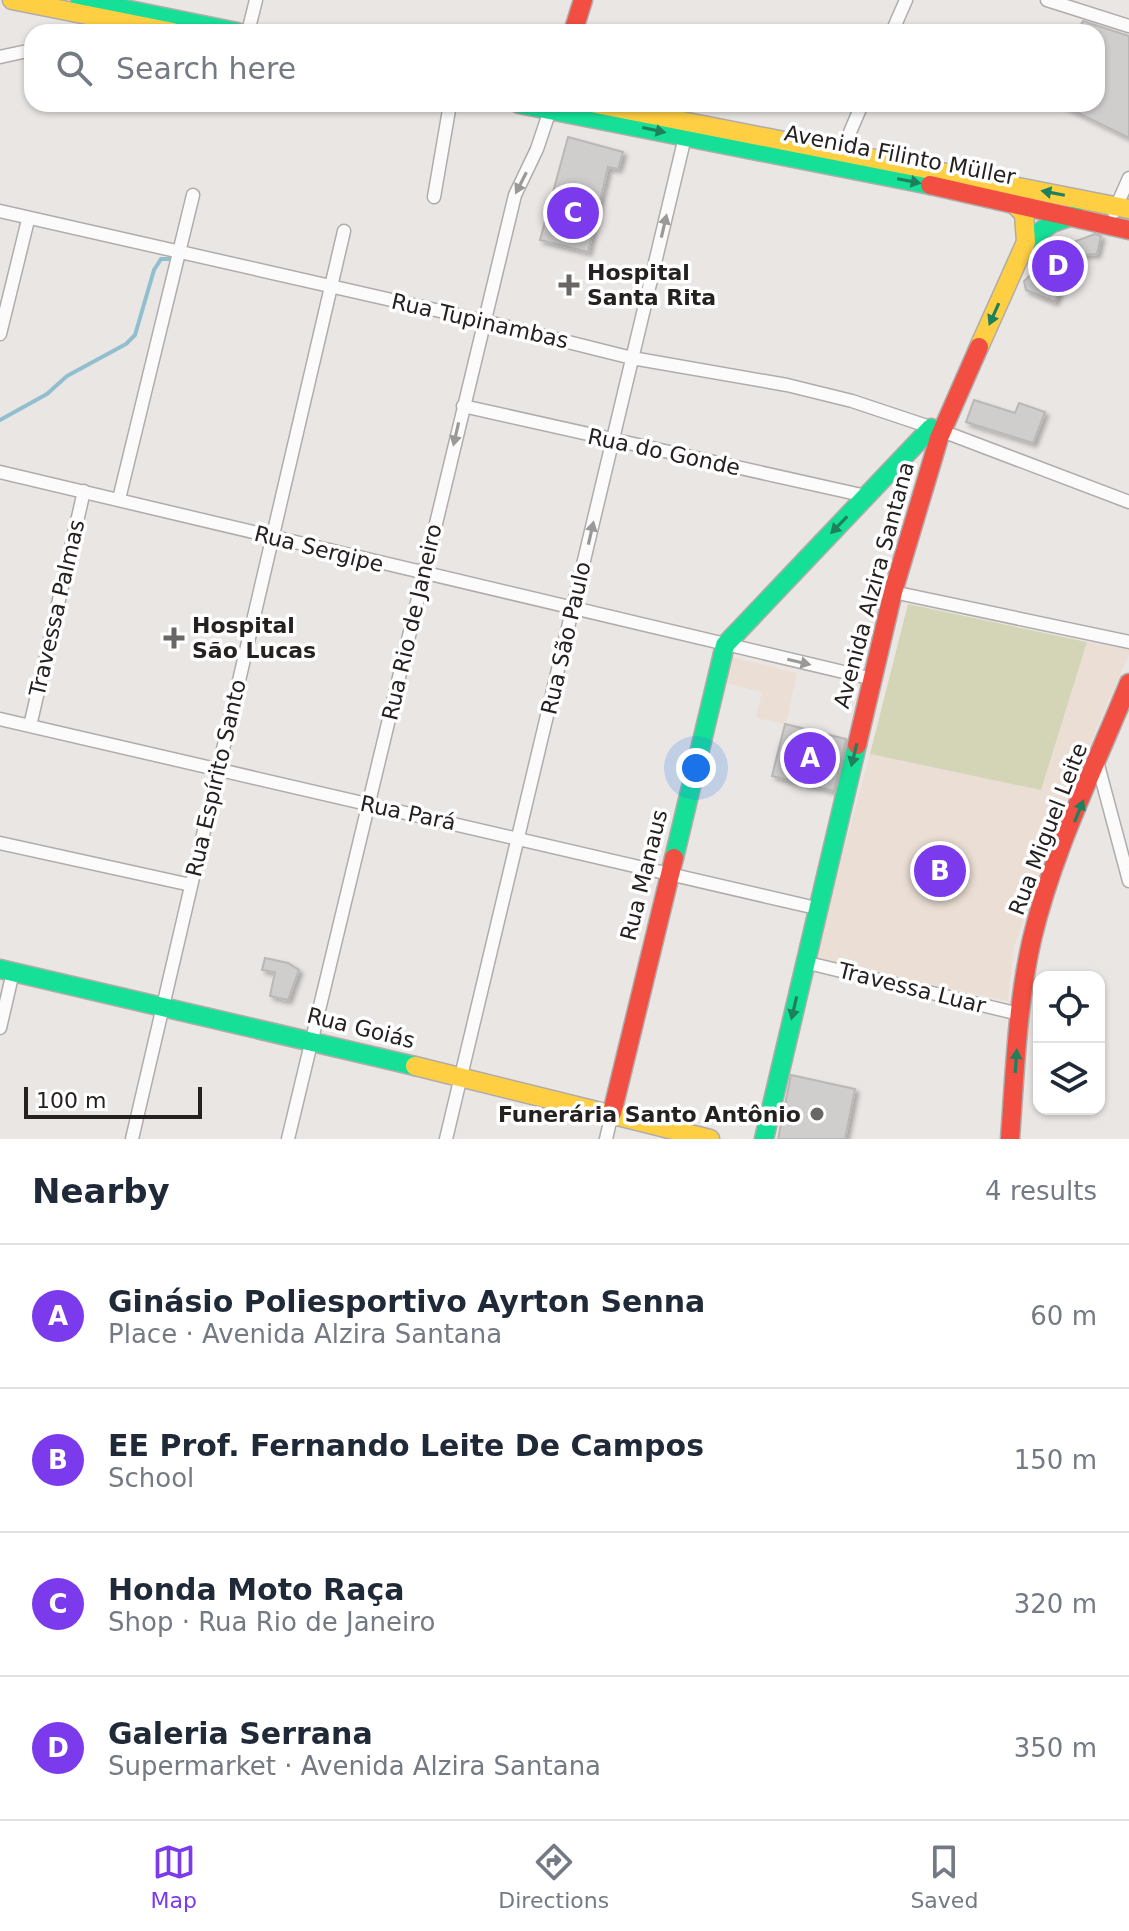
<!DOCTYPE html>
<html lang="en">
<head>
<meta charset="utf-8">
<style>
	:root { --surface:#fff; --page:#f2f2f3; --text:#1f2937; --muted:#747a83; --line:#e0e1e3; --accent:#7c3aed }
	body { margin:0; font-family:"DejaVu Sans",sans-serif; background:var(--page); color:var(--text) }
	.controls { position:absolute; right:24px; bottom:24px; display:grid; overflow:hidden; border-radius:16px; box-shadow:0 2px 6px #0004 }
	.controls button { width:72px; height:72px; display:grid; place-items:center; padding:0; border:0; border-bottom:2px solid var(--line); background:var(--surface); color:var(--text); font:40px sans-serif }
	.scale { position:absolute; left:24px; bottom:20px; width:178px; box-sizing:border-box; padding-left:8px; border:4px solid #252120; border-top:0; font-size:22px; line-height:28px; white-space:nowrap; color:#252120; -webkit-text-stroke:6px #fff; paint-order:stroke }
	.you { position:absolute; left:696px; top:768px; width:28px; height:28px; margin:-20px; border:6px solid #fff; border-radius:50%; background:#1a73e8; box-shadow:0 0 0 12px #1a73e833 }
	.badge { display:grid; place-items:center; width:52px; height:52px; border-radius:50%; background:var(--accent); color:#fff; font-size:26px; font-weight:700 }
	.pin { position:absolute; translate:-50% -50%; border:4px solid #fff; box-shadow:0 2px 8px #0006 }
	.list { margin:0; padding:0; list-style:none }
	h2 { display:flex; justify-content:space-between; align-items:center; height:104px; margin:0; padding:0 32px; font-size:34px }
	h2 small { font-size:26px; font-weight:400; color:var(--muted) }
	.list li { display:grid; grid-template-columns:52px 1fr auto; gap:24px; align-items:center; box-sizing:border-box; height:144px; padding:0 32px; border-top:2px solid var(--line) }
	.list b { display:block; font-size:30px; white-space:nowrap }
	.list p { margin:0; font-size:26px; white-space:nowrap; color:var(--muted) }
	.list em { font-size:26px; font-style:normal; color:var(--muted) }
	.icon { flex:none; width:44px; height:44px; fill:none; stroke:currentColor; stroke-width:2; stroke-linecap:round; stroke-linejoin:round }
	.map { position:relative; flex:none; width:1129px; height:1139px; overflow:hidden }
	.search { position:absolute; background:var(--surface); box-shadow:0 2px 6px #0004; left:24px; right:24px; top:24px; height:88px; display:flex; align-items:center; gap:20px; box-sizing:border-box; padding:0 28px; border-radius:24px; color:var(--muted); font-size:30px }
	.sheet { height:680px; background:var(--surface) }
	nav { display:flex; justify-content:space-around; align-items:center; box-sizing:border-box; height:112px; border-top:2px solid var(--line); background:var(--surface); font-size:22px; color:var(--muted) }
	nav a { display:grid; justify-items:center; gap:4px }
	nav .on { color:var(--accent) }
	.map>svg:first-child { display:block }
	.education { fill:#ebdfd5 }
	.green { fill:#d3d5b6 }
	.lines { fill:none; stroke-linecap:round; stroke-linejoin:round }
	.stream { stroke:#92bfcf; stroke-width:4 }
	.building { fill:#d0cdcd; stroke:#bab7b7; stroke-width:2; filter:url(#shadow) }
	.street-casing { stroke:#b0acab; stroke-width:15 }
	.fast-casing { stroke:#b0acab; stroke-width:21 }
	.slow-casing { stroke:#b0acab; stroke-width:21 }
	.jam-casing { stroke:#b0acab; stroke-width:21 }
	.street { stroke:#fcfbfb; stroke-width:12 }
	.fast { stroke:#16e098; stroke-width:18 }
	.slow { stroke:#ffcf43; stroke-width:18 }
	.jam { stroke:#f24e42; stroke-width:18 }
	.oneway { fill:#1e805c }
	.oneway2 { fill:#9b9998 }
	.poi-dot { fill:#6a6665; stroke:#fff; stroke-width:3 }
	.labels { text-anchor:middle; dominant-baseline:central; stroke-width:7; stroke-linejoin:round; paint-order:stroke }
	.street-label { font-size:22px; fill:#252120; stroke:#fff }
	.poi-label { font-size:22px; font-weight:bold; fill:#252120; stroke:#fff; text-anchor:start }
</style>
</head>
<body>
<div class="map">
<svg width="1129" height="1139" viewBox="0 0 1129 1139">
	<defs>
		<filter id="shadow"><feDropShadow dx="3.5" dy="3.5" stdDeviation="2" flood-color="#0004"/></filter>
	</defs>
	<rect width="100%" height="100%" fill="#eae6e4"/>
	<!-- education -->
	<path class="education" d="M1087,642L1129,649V654L1068,795L1014,947L1008,1001L814,959L870,754L1041,789Z
		M732,657L797,673L786,724L848,740L835,791L772,775L785,724L756,718L762,692L725,683Z"/>
	<!-- green -->
	<path class="green" d="M908,604L1087,642L1041,790L870,754Z"/>
	<g class="lines">
		<!-- stream -->
		<path class="stream" d="M0,420L47,394L67,376L126,344L135,335L154,270L161,259H171"/>
	</g>
	<!-- building -->
	<path class="building" d="M1083,21L1129,36V138L1060,104H1097V32H1077Z
		M568,137L623,152L618,169L608,167L588,252L540,240Z
		M1095,234L1101,236L1097,254L1081,255L1071,262L1060,276L1064,278L1055,302L1026,290L1024,281L1033,273L1039,275L1045,270L1062,246Z
		M974,400L1015,413L1019,403L1045,412L1033,443L966,422Z
		M785,724L846,739L834,791L772,776Z
		M265,958L288,963L299,970L288,1000L270,996L275,972L262,970Z
		M791,1075L855,1089L845,1139H778Z"/>
	<g class="lines">
		<defs>
			<path id="street" d="M1047,0L1129,26
				M100,32L121,23
				M248,32L256,0
				M892,32L906,0
				M0,57L32,50
				M842,151L862,104
				M434,197L450,104
				M0,211L484,321L632,358L787,385L852,401L942,431L1129,502
				M1114,212L1129,178
				M0,334L28,220
				M463,406L866,496
				M0,472L873,679
				M119,499L193,195
				M893,592L1129,642
				M0,719L816,908
				M30,726L84,491
				M1098,765L1129,881
				M0,843L191,885
				M804,962L1019,1014
				M0,1028L13,972
				M132,1139L344,231
				M288,1139L515,195L537,149L550,110
				M446,1139L685,137
				M606,1139L612,1113"/>
			<path id="fast" d="M80,0L237,32
				M519,104L930,185
				M1026,242L1052,223L1075,215
				M674,858L725,645L931,428
				M0,969L415,1066
				M764,1139L857,745"/>
			<path id="slow" d="M12,0L173,32
				M596,104L1129,209
				M979,347L1026,242L1024,214L1013,203
				M415,1066L710,1139"/>
			<path id="jam" d="M573,32L583,0
				M930,185L1129,230
				M857,745L893,592L939,438L979,347
				M612,1113L674,858
				M1010,1139C1015,1072 1017,1004 1032,939C1053,850 1095,767 1129,683"/>
		</defs>
		<!-- street casing -->
		<use href="#street" class="street-casing"/>
		<!-- fast casing -->
		<use href="#fast" class="fast-casing"/>
		<!-- slow casing -->
		<use href="#slow" class="slow-casing"/>
		<!-- jam casing -->
		<use href="#jam" class="jam-casing"/>
		<!-- street -->
		<use href="#street" class="street"/>
		<!-- fast -->
		<use href="#fast" class="fast"/>
		<!-- slow -->
		<use href="#slow" class="slow"/>
		<!-- jam -->
		<use href="#jam" class="jam"/>
	</g>
	<!-- one-way arrows -->
	<defs><path id="oneway-solid" d="M-6-.8H1V-3.2L6.5 0L1 3.2V.8H-6Z" transform="scale(2)"/></defs>
	<g class="oneway">
		<use href="#oneway-solid" transform="translate(654 130) rotate(12)"/>
		<use href="#oneway-solid" transform="translate(909 181) rotate(11)"/>
		<use href="#oneway-solid" transform="translate(1053 193) rotate(-169)"/>
		<use href="#oneway-solid" transform="translate(994 314) rotate(114)"/>
		<use href="#oneway-solid" transform="translate(839 525) rotate(134)"/>
		<use href="#oneway-solid" transform="translate(854 755) rotate(104)"/>
		<use href="#oneway-solid" transform="translate(1079 811) rotate(-68)"/>
		<use href="#oneway-solid" transform="translate(794 1008) rotate(103)"/>
		<use href="#oneway-solid" transform="translate(1016 1061) rotate(-86)"/>
	</g>
	<g class="oneway2">
		<use href="#oneway-solid" transform="translate(521 183) rotate(117)"/>
		<use href="#oneway-solid" transform="translate(664 226) rotate(-77)"/>
		<use href="#oneway-solid" transform="translate(456 434) rotate(103)"/>
		<use href="#oneway-solid" transform="translate(591 533) rotate(-77)"/>
		<use href="#oneway-solid" transform="translate(799 662) rotate(13)"/>
	</g>
	<!-- markers -->
	<g class="poi-dot">
		<path d="M565 273h8v8h8v8h-8v8h-8v-8h-8v-8h8z"/>
		<path d="M170 626h8v8h8v8h-8v8h-8v-8h-8v-8h8z"/>
		<circle cx="817" cy="1114" r="8"/>
	</g>
	<g class="labels">
		<!-- street labels -->
		<g class="street-label">
			<text transform="translate(900 155) rotate(11)">Avenida Filinto Müller</text>
			<text transform="translate(480 321) rotate(13)">Rua Tupinambas</text>
			<text transform="translate(664 452) rotate(12)">Rua do Gonde</text>
			<text transform="translate(319 549) rotate(14)">Rua Sergipe</text>
			<text transform="translate(874 585) rotate(-75)">Avenida Alzira Santana</text>
			<text transform="translate(57 608) rotate(-77)">Travessa Palmas</text>
			<text transform="translate(412 622) rotate(-77)">Rua Rio de Janeiro</text>
			<text transform="translate(566 638) rotate(-77)">Rua São Paulo</text>
			<text transform="translate(216 778) rotate(-77)">Rua Espírito Santo</text>
			<text transform="translate(408 813) rotate(12)">Rua Pará</text>
			<text transform="translate(1048 829) rotate(-69)">Rua Miguel Leite</text>
			<text transform="translate(644 875) rotate(-76)">Rua Manaus</text>
			<text transform="translate(912 988) rotate(14)">Travessa Luar</text>
			<text transform="translate(361 1028) rotate(14)">Rua Goiás</text>
		</g>
		<!-- poi labels -->
		<g class="poi-label">
			<text x="587" y="272">Hospital<tspan x="587" dy="25">Santa Rita</tspan></text>
			<text x="192" y="625">Hospital<tspan x="192" dy="25">São Lucas</tspan></text>
			<text x="801" y="1114" text-anchor="end">Funerária Santo Antônio</text>
		</g>
	</g>
</svg>
<div class="controls">
<button><svg class="icon" aria-label="locate" viewBox="0 0 24 24"><circle cx="12" cy="12" r="6"/><path d="M12 2v4M12 18v4M2 12h4M18 12h4"/></svg></button>
<button><svg class="icon" aria-label="layers" viewBox="0 0 24 24"><path d="M12 4l9 5-9 5-9-5zM3 14l9 5 9-5"/></svg></button>
</div>
<div class="scale">100 m</div>
<div class="you"></div>
<div class="pin badge" style="left:810px;top:758px">A</div>
<div class="pin badge" style="left:940px;top:871px">B</div>
<div class="pin badge" style="left:573px;top:213px">C</div>
<div class="pin badge" style="left:1058px;top:266px">D</div>
<div class="search"><svg class="icon" aria-label="search" viewBox="0 0 24 24"><circle cx="10" cy="10" r="6"/><path d="M15 15l6 6"/></svg>Search here</div>
</div>
<section class="sheet">
<h2>Nearby<small>4 results</small></h2>
<ul class="list">
<li><span class="badge">A</span><div><b>Ginásio Poliesportivo Ayrton Senna</b><p>Place · Avenida Alzira Santana</p></div><em>60 m</em></li>
<li><span class="badge">B</span><div><b>EE Prof. Fernando Leite De Campos</b><p>School</p></div><em>150 m</em></li>
<li><span class="badge">C</span><div><b>Honda Moto Raça</b><p>Shop · Rua Rio de Janeiro</p></div><em>320 m</em></li>
<li><span class="badge">D</span><div><b>Galeria Serrana</b><p>Supermarket · Avenida Alzira Santana</p></div><em>350 m</em></li>
</ul>
</section>
<nav>
<a class="on"><svg class="icon" aria-label="map" viewBox="0 0 24 24"><path d="M3 6l6-2 6 2 6-2v14l-6 2-6-2-6 2zM9 4v14M15 6v14"/></svg>Map</a>
<a><svg class="icon" aria-label="directions" viewBox="0 0 24 24"><path d="M12 3l9 9-9 9-9-9zM9 14v-3h6M13 9l2 2-2 2"/></svg>Directions</a>
<a><svg class="icon" aria-label="saved" viewBox="0 0 24 24"><path d="M7 4h10v16l-5-4-5 4z"/></svg>Saved</a>
</nav>
</body>
</html>
